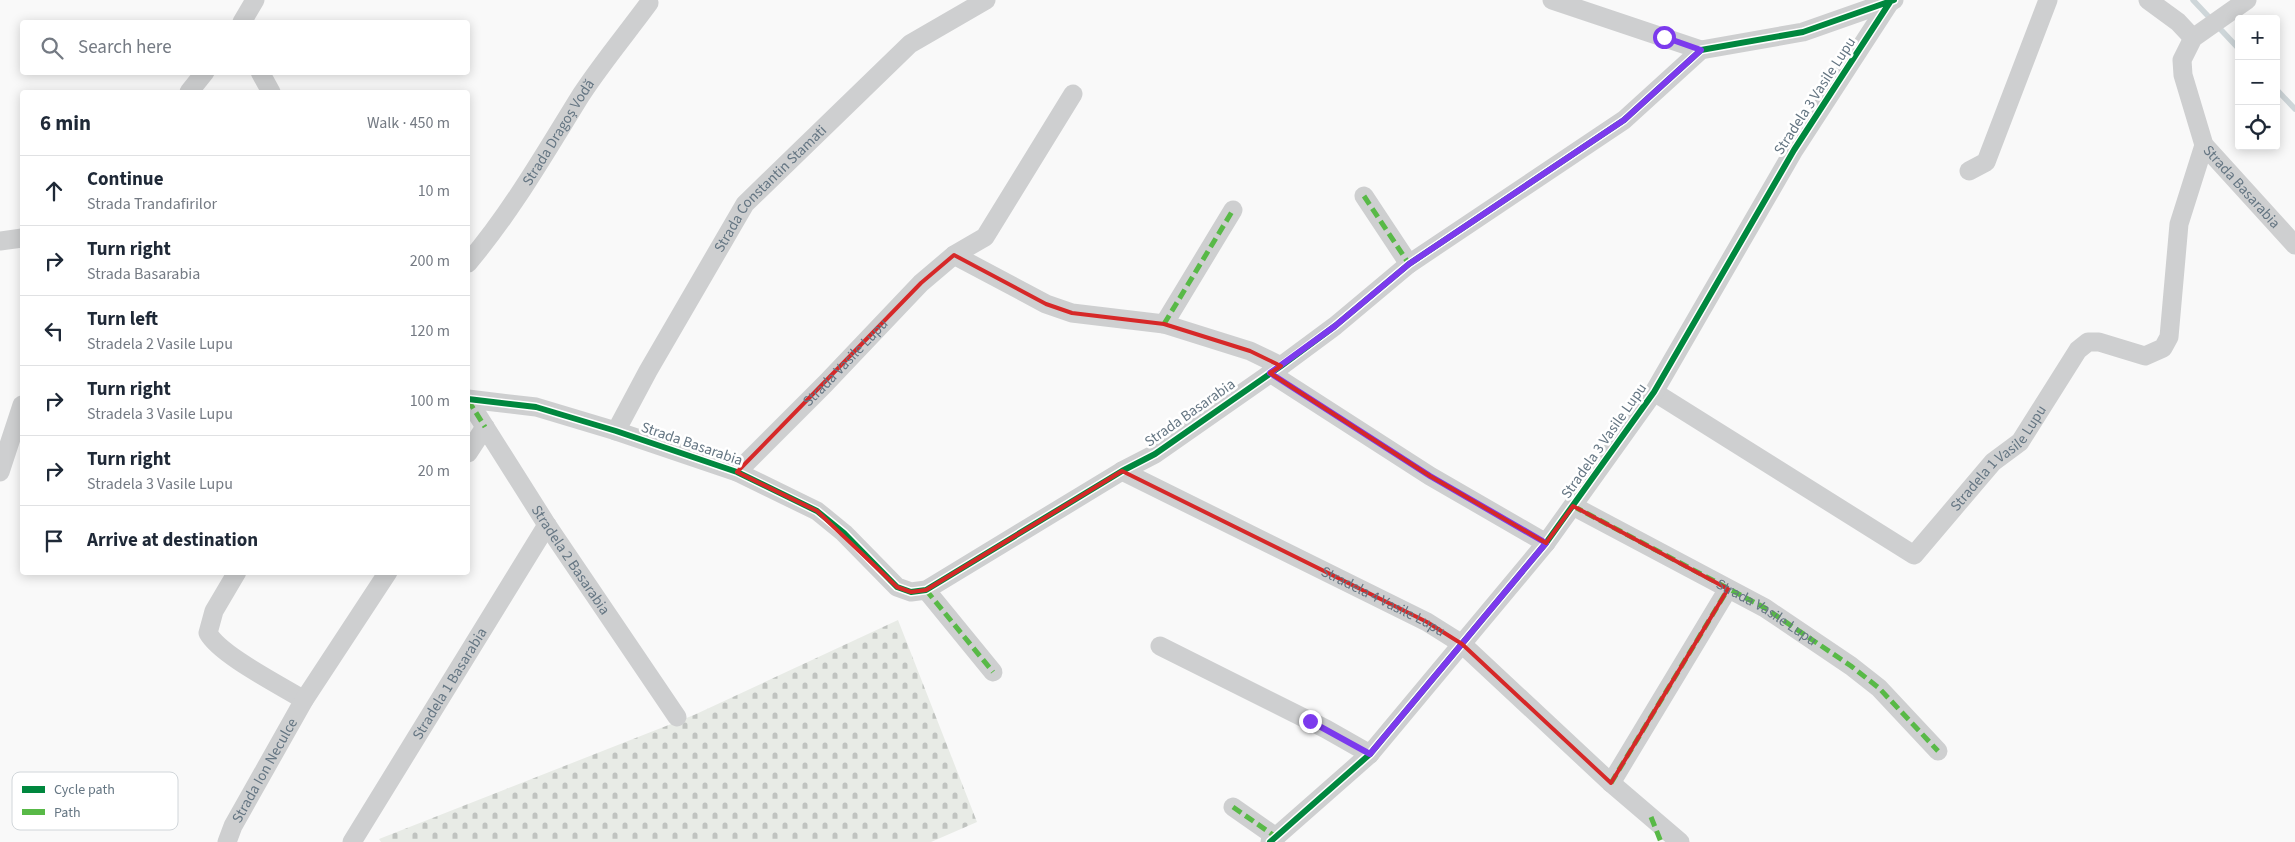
<!DOCTYPE html>
<html lang="en">
<head>
<meta charset="utf-8">
<style>
	:root { --surface:#fff; --page:#f6f6f7; --text:#1f2937; --muted:#747a83; --line:#e0e1e3 }
	body { margin:0; font-family:"Source Sans 3",sans-serif; background:var(--page); color:var(--text) }
	.controls { position:absolute; right:15px; top:15px; display:grid; overflow:hidden; border-radius:5px; box-shadow:0 2px 12px #0003 }
	.controls button { width:45px; height:45px; display:grid; place-items:center; padding:0; border:0; border-bottom:1px solid var(--line); background:var(--surface); color:var(--text); font:25px sans-serif }
	.stop { position:absolute; width:15px; height:15px; margin:-11px; border:4px solid #7c3aed; border-radius:50%; background:#fff }
	.stop.end { background:#7c3aed; border-color:#fff; box-shadow:0 1px 5px #0008 }
	.list { margin:0; padding:0; list-style:none }
	h2 { display:flex; justify-content:space-between; align-items:center; height:65px; margin:0; padding:0 20px; font-size:21px }
	h2 small { font-size:16px; font-weight:400; color:var(--muted) }
	.list li { display:grid; grid-template-columns:32px 1fr auto; gap:15px; align-items:center; box-sizing:border-box; height:70px; padding:0 20px; border-top:1px solid var(--line) }
	.list b { display:block; font-size:19px; white-space:nowrap }
	.list p { margin:0; font-size:16px; white-space:nowrap; color:var(--muted) }
	.list em { font-size:16px; font-style:normal; color:var(--muted) }
	.icon { flex:none; width:28px; height:28px; fill:none; stroke:currentColor; stroke-width:2; stroke-linecap:round; stroke-linejoin:round }
	.map { position:relative; flex:none; width:2295px; height:842px; overflow:hidden }
	.search { position:absolute; background:var(--surface); box-shadow:0 2px 12px #0003; left:20px; top:20px; width:450px; height:55px; display:flex; align-items:center; gap:12px; box-sizing:border-box; padding:0 18px; border-radius:5px; color:var(--muted); font-size:19px }
	.panel { position:absolute; background:var(--surface); box-shadow:0 2px 12px #0003; left:20px; top:90px; width:450px; height:485px; border-radius:5px }
	.map>svg:first-child { display:block }
	.cemetery { fill:url(#cemetery-stones) }
	.lines { fill:none; stroke-linecap:round; stroke-linejoin:round }
	.stream { stroke:#ced6d9; stroke-width:5.5 }
	.minor { stroke:#cecfd0; stroke-width:19 }
	.quiet { stroke:#58b947; stroke-width:5; stroke-dasharray:10 5; stroke-linecap:butt }
	.cycleway-casing { stroke:#fff; stroke-width:9 }
	.cycleway { stroke:#00873e; stroke-width:6 }
	.route { stroke:#7c3aed; stroke-width:6 }
	.marked { fill:none; stroke:#d62828; stroke-width:4; stroke-linejoin:round }
	.labels { text-anchor:middle; dominant-baseline:central; stroke-width:5; stroke-linejoin:round; paint-order:stroke }
	.street-label { font-size:15px; fill:#657683; stroke:#fff }
	.key { fill:#fff; stroke:#d1d6da; stroke-width:1 }
	.key-label { font-size:14px; fill:#657683 }
</style>
</head>
<body>
<div class="map">
<svg width="2295" height="842" viewBox="0 0 2295 842">
	<defs>
		<pattern id="cemetery-stones" width="16" height="16" patternUnits="userSpaceOnUse" patternTransform="scale(1.25)"><rect width="16" height="16" fill="#e8ebe6"/><path d="M2 7V4a2 2 0 0 1 4 0v3zM10 15v-3a2 2 0 0 1 4 0v3z" fill="#c0c3c0"/></pattern>
	</defs>
	<rect width="100%" height="100%" fill="#f9f9f9"/>
	<!-- cemetery -->
	<path class="cemetery" d="M898,620L977,822L931,842H381L379,839L694,715Z"/>
	<g class="lines">
		<!-- stream -->
		<path class="stream" d="M2193,0L2239,49
			M2276,89L2295,109"/>
		<!-- minor -->
		<g class="minor">
			<path d="M1552,0L1701,50"/>
			<path d="M2148,0L2178,22L2193,38"/>
			<path id="s1" d="M2247,0L2193,38L2182,60L2183,75L2204,145L2295,245"/>
			<path d="M242,22L255,0"/>
			<path d="M260,72L271,92"/>
			<path d="M189,92L205,72"/>
			<path d="M1969,171L1986,162L2048,0"/>
			<path d="M1364,196L1409,264"/>
			<path d="M0,241L22,238"/>
			<path d="M954,255L1046,304L1072,313L1164,324L1250,351L1281,366"/>
			<path id="s2" d="M468,263C512,211 545,153 581,95C602,63 627,33 649,3"/>
			<path d="M1164,324L1233,210"/>
			<path d="M1270,373L1430,476L1546,543"/>
			<path id="s3" d="M1654,392L1914,555L1993,462L2020,442L2078,350L2088,342H2099L2145,356L2163,348L2169,337L2179,224L2204,145"/>
			<path d="M468,399L536,407L616,431L737,472L817,511L844,533L897,587L911,592L926,590L1122,471L1155,454L1281,366L1335,326L1409,264L1624,120L1701,50L1803,32L1894,0"/>
			<path id="s4" d="M468,400L547,525L677,717"/>
			<path id="s5" d="M616,431L648,371L745,204L910,44L986,0"/>
			<path d="M468,453L485,427"/>
			<path id="s6" d="M1122,471L1427,622L1462,644L1611,783L1680,842"/>
			<path d="M0,472L22,405"/>
			<path id="s7" d="M737,472L825,384L921,283L954,255L985,237L1073,94"/>
			<path id="s8" d="M1573,506L1765,608L1851,666L1879,688L1938,751"/>
			<path d="M237,572L214,611L208,633C220,655 280,685 304,700"/>
			<path d="M926,590L993,672"/>
			<path d="M1160,646L1326,729L1370,754"/>
			<path d="M1611,783L1728,589"/>
			<path d="M1233,807L1276,837"/>
			<path id="s9" d="M227,842L233,826L304,700L388,572"/>
			<path id="s10" d="M352,842L547,525"/>
			<path d="M1270,842L1370,754L1546,543L1654,392L1794,150L1890,2"/>
		</g>
		<!-- quiet -->
		<path class="quiet" d="M1364,196L1409,264
			M1164,324L1233,210
			M468,400L485,427
			M1573,506L1765,608L1851,666L1879,688L1938,751
			M926,590L993,672
			M1611,783L1728,589
			M1233,807L1276,837
			M1651,817L1661,842"/>
		<defs>
			<path id="cycleway" d="M468,399L536,407L616,431L737,472L817,511L844,533L897,587L911,592L926,590L1122,471L1155,454L1281,366L1335,326L1409,264L1624,120L1701,50L1803,32L1894,0
				M1270,842L1370,754L1546,543L1654,392L1794,150L1890,2"/>
		</defs>
		<!-- cycleway casing -->
		<use href="#cycleway" class="cycleway-casing"/>
		<!-- cycleway -->
		<use href="#cycleway" class="cycleway"/>
	</g>
	<g class="lines">
		<!-- route -->
		<path class="route" d="M1310,721L1370,754L1546,543L1430,476L1270,373L1335,326L1409,264L1624,120L1701,50L1664,37"/>
	</g>
	<!-- marked area -->
	<path class="marked" d="M954,255L1046,304L1072,313L1164,324L1250,351L1281,366L1270,373L1430,476L1546,543L1573,506L1728,589L1611,783L1462,644L1427,622L1122,471L926,590L911,592L897,587L817,511L737,472L921,283Z"/>
	<g class="labels">
		<!-- street labels -->
		<g class="street-label">
			<text transform="translate(1815 96) rotate(-57)">Stradela 3 Vasile Lupu</text>
			<text stroke="none"><textPath href="#s2" startOffset="159">Strada Dragoș Vodă</textPath></text>
			<text stroke="none"><textPath href="#s1" startOffset="235">Strada Basarabia</textPath></text>
			<text stroke="none"><textPath href="#s5" startOffset="289">Strada Constantin Stamati</textPath></text>
			<text stroke="none"><textPath href="#s7" startOffset="154">Strada Vasile Lupu</textPath></text>
			<text transform="translate(1190 413) rotate(-35)">Strada Basarabia</text>
			<text transform="translate(1604 441) rotate(-55)">Stradela 3 Vasile Lupu</text>
			<text transform="translate(692 444) rotate(19)">Strada Basarabia</text>
			<text stroke="none"><textPath href="#s3" startOffset="436">Stradela 1 Vasile Lupu</textPath></text>
			<text stroke="none"><textPath href="#s4" startOffset="190">Stradela 2 Basarabia</textPath></text>
			<text stroke="none"><textPath href="#s6" startOffset="292">Stradela 4 Vasile Lupu</textPath></text>
			<text stroke="none"><textPath href="#s8" startOffset="221">Strada Vasile Lupu</textPath></text>
			<text stroke="none"><textPath href="#s10" startOffset="186">Stradela 1 Basarabia</textPath></text>
			<text stroke="none"><textPath href="#s9" startOffset="81">Strada Ion Neculce</textPath></text>
		</g>
	</g>
	<!-- legend -->
	<rect x="12" y="772" width="166" height="58" rx="8" class="key"/>
	<rect x="22" y="786" width="23" height="7" fill="#00873e"/>
	<rect x="22" y="809" width="23" height="6" fill="#58b947"/>
	<g class="key-label">
		<text x="54" y="794">Cycle path</text>
		<text x="54" y="817">Path</text>
	</g>
</svg>
<div class="controls">
<button>+</button>
<button>−</button>
<button><svg class="icon" aria-label="locate" viewBox="0 0 24 24"><circle cx="12" cy="12" r="6"/><path d="M12 2v4M12 18v4M2 12h4M18 12h4"/></svg></button>
</div>
<div class="stop" style="left:1664px;top:37px"></div>
<div class="stop end" style="left:1310px;top:721px"></div>
<div class="search"><svg class="icon" aria-label="search" viewBox="0 0 24 24"><circle cx="10" cy="10" r="6"/><path d="M15 15l6 6"/></svg>Search here</div>
<section class="panel">
<h2>6 min<small>Walk · 450 m</small></h2>
<ul class="list">
<li><svg class="icon" aria-label="ahead" viewBox="0 0 24 24"><path d="M12 20V5M6 11l6-6 6 6"/></svg><div><b>Continue</b><p>Strada Trandafirilor</p></div><em>10 m</em></li>
<li><svg class="icon" aria-label="right" viewBox="0 0 24 24"><path d="M7 20v-9h11M14 6l5 5-5 5"/></svg><div><b>Turn right</b><p>Strada Basarabia</p></div><em>200 m</em></li>
<li><svg class="icon" aria-label="left" viewBox="0 0 24 24"><path d="M17 20v-9H6M10 6l-5 5 5 5"/></svg><div><b>Turn left</b><p>Stradela 2 Vasile Lupu</p></div><em>120 m</em></li>
<li><svg class="icon" aria-label="right" viewBox="0 0 24 24"><path d="M7 20v-9h11M14 6l5 5-5 5"/></svg><div><b>Turn right</b><p>Stradela 3 Vasile Lupu</p></div><em>100 m</em></li>
<li><svg class="icon" aria-label="right" viewBox="0 0 24 24"><path d="M7 20v-9h11M14 6l5 5-5 5"/></svg><div><b>Turn right</b><p>Stradela 3 Vasile Lupu</p></div><em>20 m</em></li>
<li><svg class="icon" aria-label="arrive" viewBox="0 0 24 24"><path d="M6 21V4h12l-3 4 3 4H6"/></svg><div><b>Arrive at destination</b></div></li>
</ul>
</section>
</div>
</body>
</html>
